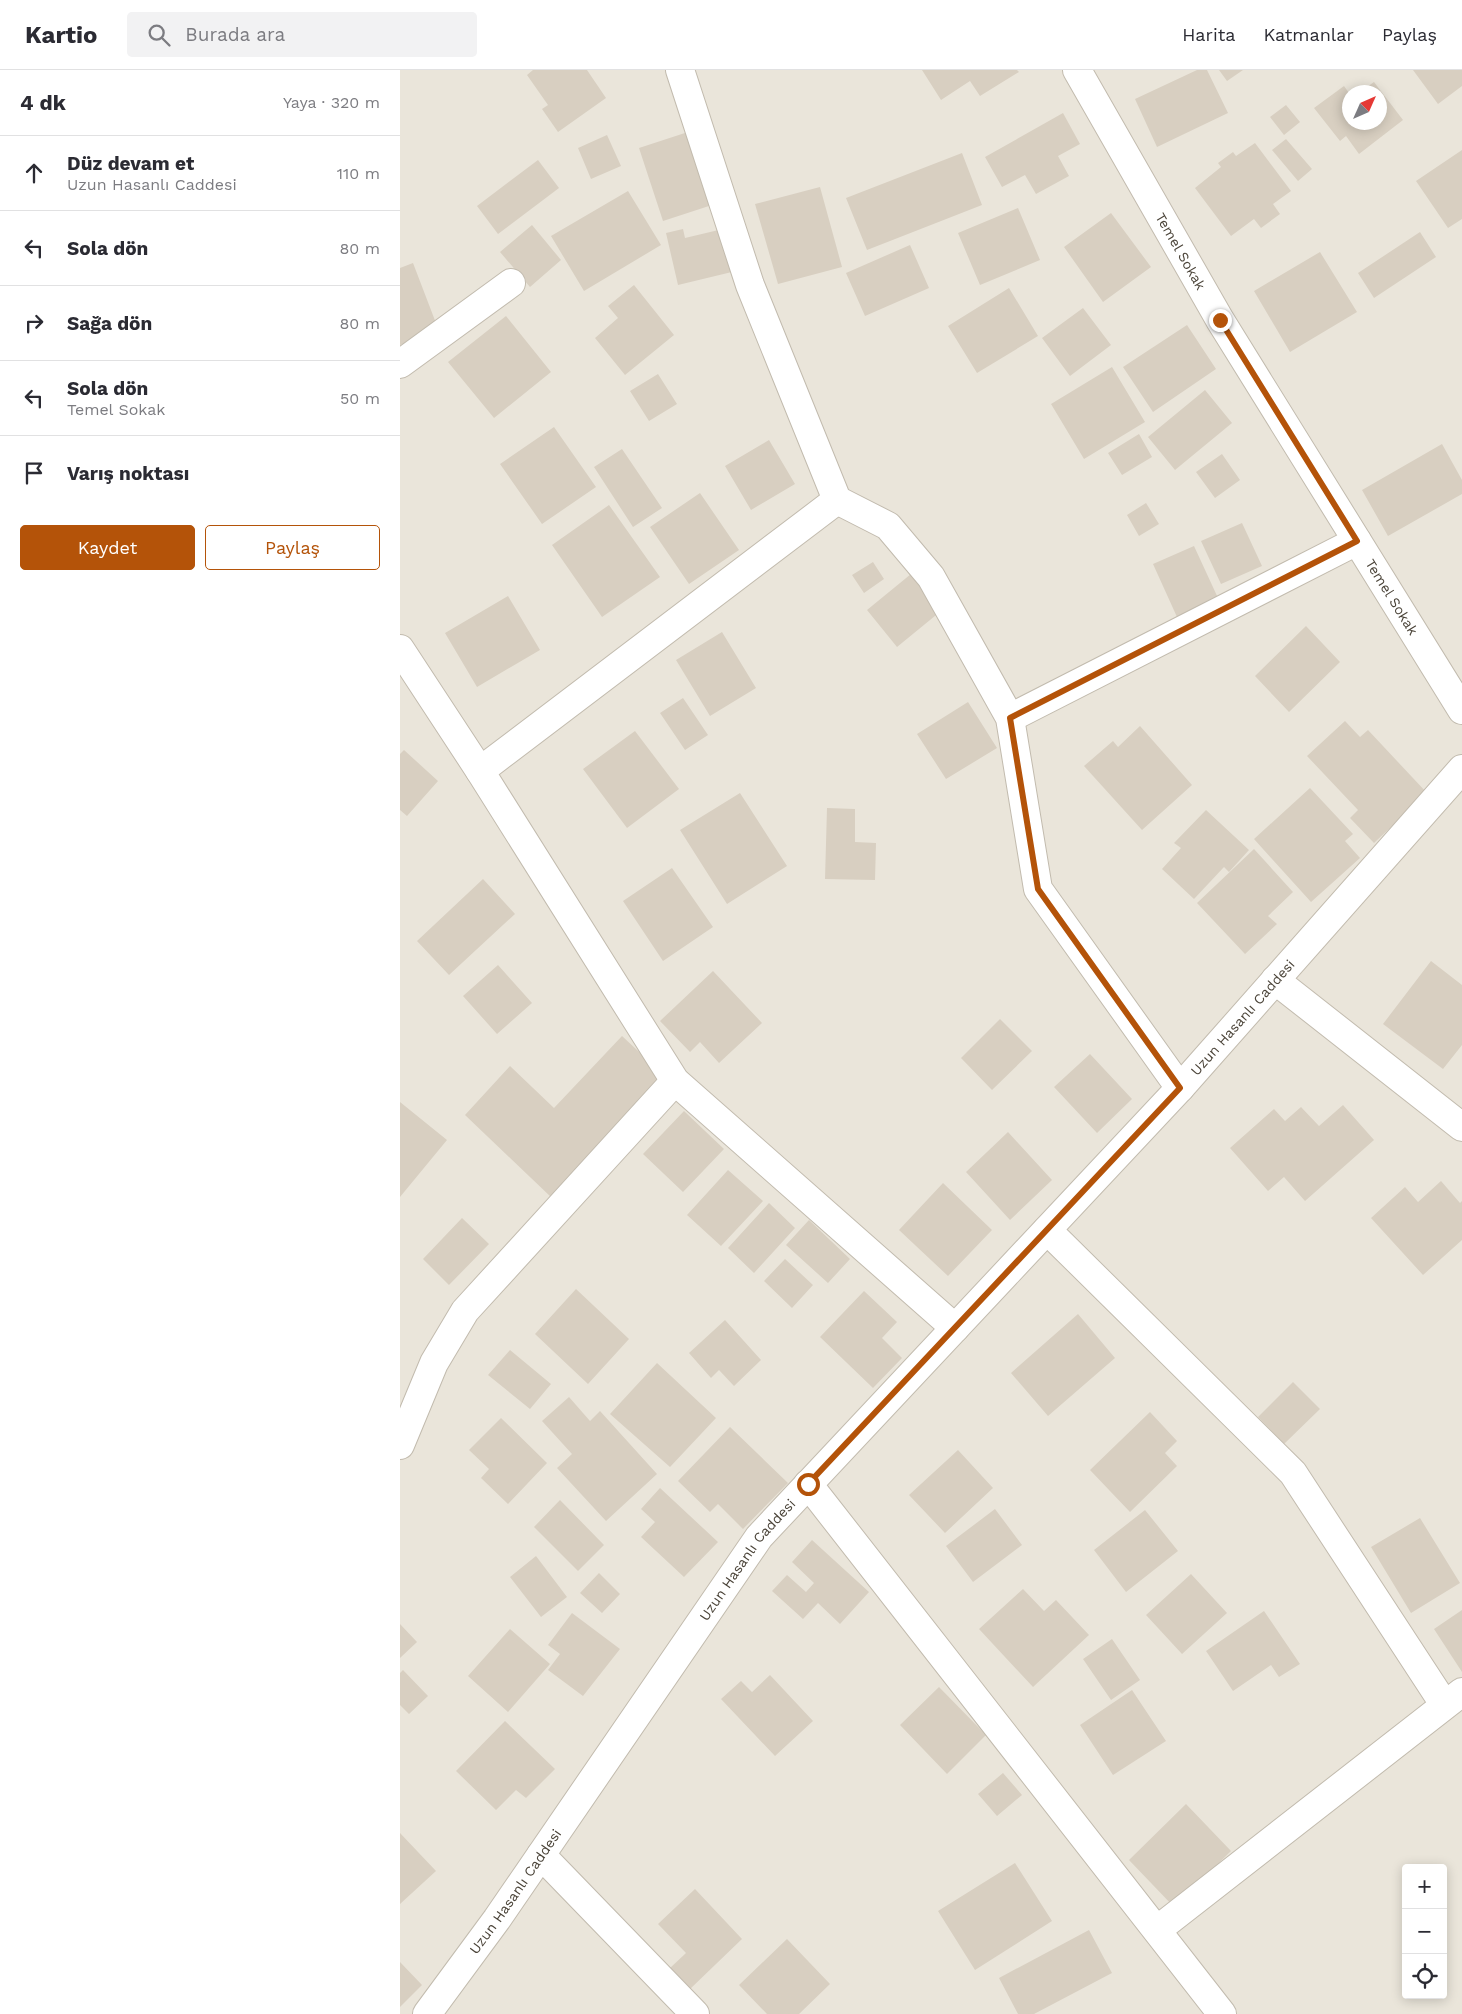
<!DOCTYPE html>
<html lang="tr">
<head>
<meta charset="utf-8">
<style>
	:root { --surface:#fff; --page:#f2f2f3; --text:#2b2b33; --muted:#7c7c81; --line:#e1e1e2; --accent:#b45309 }
	body { margin:0; font-family:"Work Sans",sans-serif; background:var(--page); color:var(--text) }
	.controls { position:absolute; right:15px; bottom:15px; display:grid; overflow:hidden; border-radius:5px; box-shadow:0 2px 12px #0003 }
	.controls button { width:45px; height:45px; display:grid; place-items:center; padding:0; border:0; border-bottom:1px solid var(--line); background:var(--surface); color:var(--text); font:25px sans-serif }
	.compass { position:absolute; left:942px; top:15px; width:45px; height:45px; border-radius:50%; background:var(--surface); box-shadow:0 2px 12px #0003; rotate:45deg }
	.stop { position:absolute; width:15px; height:15px; margin:-11px; border:4px solid #b45309; border-radius:50%; background:#fff }
	.stop.end { background:#b45309; border-color:#fff; box-shadow:0 1px 5px #0008 }
	.list { margin:0; padding:0; list-style:none }
	h2 { display:flex; justify-content:space-between; align-items:center; height:65px; margin:0; padding:0 20px; font-size:21px }
	h2 small { font-size:16px; font-weight:400; color:var(--muted) }
	.list li { display:grid; grid-template-columns:32px 1fr auto; gap:15px; align-items:center; box-sizing:border-box; height:75px; padding:0 20px; border-top:1px solid var(--line) }
	.list b { display:block; font-size:19px; white-space:nowrap }
	.list p { margin:0; font-size:16px; white-space:nowrap; color:var(--muted) }
	.list em { font-size:16px; font-style:normal; color:var(--muted) }
	.actions { display:flex; gap:10px; padding:15px 20px }
	.actions a { flex:1; padding:11px 0; border:1px solid var(--accent); border-radius:5px; text-align:center; font-size:18px; color:var(--accent) }
	.actions .main { background:var(--accent); color:#fff }
	.icon { flex:none; width:28px; height:28px; fill:none; stroke:currentColor; stroke-width:2; stroke-linecap:round; stroke-linejoin:round }
	.map { position:relative; flex:none; width:1062px; height:1944px; overflow:hidden }
	header { display:flex; align-items:center; gap:30px; box-sizing:border-box; height:70px; padding:0 25px; background:var(--surface); border-bottom:1px solid var(--line) }
	header strong { font-size:24px }
	nav { display:flex; gap:28px; margin-inline-start:auto; font-size:18px }
	.search { width:350px; height:45px; background:var(--page); display:flex; align-items:center; gap:12px; box-sizing:border-box; padding:0 18px; border-radius:5px; color:var(--muted); font-size:19px }
	main { display:flex }
	aside { flex:1; background:var(--surface) }
	.map>svg:first-child { display:block }
	.residential { fill:#eae5da; fill-rule:evenodd }
	.building { fill:#d8cfc1 }
	.lines { fill:none; stroke-linecap:round; stroke-linejoin:round }
	.minor-casing { stroke:#c2bbae; stroke-width:30 }
	.minor { stroke:#fff; stroke-width:28 }
	.route { stroke:#b45309; stroke-width:6 }
	.labels { text-anchor:middle; dominant-baseline:central; stroke-width:4.5; stroke-linejoin:round; paint-order:stroke }
	.street-label { font-size:14px; fill:#4b4439; stroke:#fff }
</style>
</head>
<body>
<header>
<strong>Kartio</strong>
<div class="search"><svg class="icon" aria-label="search" viewBox="0 0 24 24"><circle cx="10" cy="10" r="6"/><path d="M15 15l6 6"/></svg>Burada ara</div>
<nav><a>Harita</a><a>Katmanlar</a><a>Paylaş</a></nav>
</header>
<main>
<aside>
<h2>4 dk<small>Yaya · 320 m</small></h2>
<ul class="list">
<li><svg class="icon" aria-label="ahead" viewBox="0 0 24 24"><path d="M12 20V5M6 11l6-6 6 6"/></svg><div><b>Düz devam et</b><p>Uzun Hasanlı Caddesi</p></div><em>110 m</em></li>
<li><svg class="icon" aria-label="left" viewBox="0 0 24 24"><path d="M17 20v-9H6M10 6l-5 5 5 5"/></svg><div><b>Sola dön</b></div><em>80 m</em></li>
<li><svg class="icon" aria-label="right" viewBox="0 0 24 24"><path d="M7 20v-9h11M14 6l5 5-5 5"/></svg><div><b>Sağa dön</b></div><em>80 m</em></li>
<li><svg class="icon" aria-label="left" viewBox="0 0 24 24"><path d="M17 20v-9H6M10 6l-5 5 5 5"/></svg><div><b>Sola dön</b><p>Temel Sokak</p></div><em>50 m</em></li>
<li><svg class="icon" aria-label="arrive" viewBox="0 0 24 24"><path d="M6 21V4h12l-3 4 3 4H6"/></svg><div><b>Varış noktası</b></div></li>
</ul>
<div class="actions"><a class="main">Kaydet</a><a>Paylaş</a></div>
</aside>
<div class="map">
<svg width="1062" height="1944" viewBox="0 0 1062 1944">
	<rect width="100%" height="100%" fill="#f6f3ec"/>
	<!-- residential -->
	<path class="residential" d="M0,0H1062V1944H0ZM949,22H979V52H949ZM1006,1798H1043V1925H1006Z"/>
	<!-- building -->
	<path class="building" d="M133,0H187L206,28L158,62L142,39L148,35L127,5Z
		M522,0H617L619,2L580,26L570,11L541,30Z
		M797,0H807L828,43L757,77L735,29Z
		M819,0H843L827,11Z
		M1013,0H1062V16L1038,34Z
		M974,12L1003,50L959,84L946,66L940,71L914,38L944,16L949,23V52H979V22H960Z
		M886,35L900,52L884,65L870,47Z
		M663,43L680,74L658,86L669,106L636,124L625,105L602,117L585,87Z
		M288,62L312,135L263,151L239,78Z
		M207,65L221,96L191,109L178,78Z
		M886,69L912,99L898,111L872,80Z
		M855,73L891,121L873,134L880,144L861,158L854,149L831,166L795,118L821,97L818,93L833,82L836,86Z
		M1062,80V149L1048,158L1016,111Z
		M562,83L582,135L467,180L446,128Z
		M138,90L159,118L98,164L77,136Z
		M420,117L442,197L378,214L355,134Z
		M228,121L261,175L184,221L151,166Z
		M618,138L640,190L580,215L558,163Z
		M711,143L751,197L703,232L664,177Z
		M132,155L161,190L130,217L100,182Z
		M327,158L336,201L278,215L266,163L283,159L285,168Z
		M1020,162L1036,187L974,228L958,203Z
		M510,175L529,218L465,246L446,203Z
		M920,182L957,242L890,282L854,221Z
		M13,193L39,261L0,275V198Z
		M234,215L274,265L225,305L195,268L218,248L208,236Z
		M609,218L638,266L577,303L548,256Z
		M683,238L711,275L670,306L642,268Z
		M106,246L151,302L94,348L48,292Z
		M787,255L816,299L753,342L723,297Z
		M712,297L745,352L684,389L651,334Z
		M258,304L277,334L249,351L230,321Z
		M805,320L832,353L775,400L748,367Z
		M154,357L196,417L142,454L100,394Z
		M739,364L752,387L722,405L708,383Z
		M369,370L395,414L351,440L325,396Z
		M1042,374L1062,410V424L988,466L962,420Z
		M222,379L262,438L233,457L194,397Z
		M822,384L840,410L815,428L796,402Z
		M300,423L339,480L289,514L250,457Z
		M746,433L759,454L739,466L727,445Z
		M209,435L260,507L202,547L152,475Z
		M842,453L862,496L821,514L801,471Z
		M794,476L818,528L777,547L753,494Z
		M473,492L484,509L464,523L452,505Z
		M511,504L541,541L497,577L467,540Z
		M108,526L140,580L77,617L45,563Z
		M906,556L940,592L889,642L855,606Z
		M322,562L356,618L310,646L276,590Z
		M283,628L308,665L285,680L260,643Z
		M568,632L597,678L546,709L517,664Z
		M945,651L960,667L968,660L1027,723L974,773L950,748L958,740L907,686Z
		M740,656L792,715L742,760L684,696L713,671L718,677Z
		M235,661L279,719L227,758L183,699Z
		M4,680L38,711L7,746L0,740V684Z
		M910,718L953,764L945,771L960,788L911,832L854,769Z
		M340,723L387,796L327,834L280,760Z
		M427,738L455,739V772L476,773L475,810L425,809Z
		M806,740L849,780L829,802L824,797L794,829L762,799L781,778L774,773Z
		M854,779L893,822L868,846L877,854L845,884L797,833Z
		M272,798L313,857L263,891L223,831Z
		M83,809L115,844L49,905L17,871Z
		M1031,891L1062,915V975L1043,999L983,954Z
		M98,895L132,933L97,964L63,926Z
		M313,901L362,953L319,993L300,972L290,982L260,951Z
		M600,949L632,981L592,1020L561,988Z
		M222,966L266,1007L152,1128L65,1045L110,996L154,1038Z
		M690,984L732,1029L697,1063L654,1017Z
		M0,1032L47,1070L0,1127Z
		M943,1035L974,1070L905,1131L884,1107L868,1121L830,1078L874,1039L885,1051L901,1037L919,1056Z
		M284,1041L324,1079L283,1122L243,1084Z
		M608,1062L652,1110L610,1150L566,1102Z
		M328,1100L363,1131L321,1176L287,1145Z
		M1041,1111L1060,1133L1062,1131V1170L1023,1205L971,1148L1005,1117L1018,1132Z
		M543,1113L592,1160L548,1206L499,1160Z
		M369,1133L395,1158L354,1203L328,1178Z
		M62,1148L89,1174L49,1215L23,1189Z
		M409,1150L450,1189L428,1213L386,1175Z
		M385,1189L413,1215L392,1238L364,1211Z
		M176,1219L229,1269L188,1314L135,1264Z
		M464,1221L497,1252L482,1268L502,1288L473,1318L420,1267Z
		M678,1244L715,1288L648,1346L611,1303Z
		M325,1250L361,1290L334,1316L319,1300L311,1308L289,1283Z
		M110,1280L151,1314L130,1339L88,1305Z
		M257,1293L316,1348L270,1397L210,1344Z
		M893,1312L920,1339L884,1374L858,1347Z
		M169,1327L190,1351L200,1341L257,1404L206,1451L157,1398L172,1384L142,1351Z
		M750,1342L777,1371L765,1383L777,1396L730,1442L690,1400Z
		M101,1348L147,1393L108,1434L81,1408L89,1399L69,1380Z
		M330,1357L388,1413L343,1459L318,1434L310,1442L278,1411Z
		M558,1380L593,1418L545,1463L509,1425Z
		M260,1418L318,1472L284,1507L241,1467L255,1452L241,1439Z
		M160,1430L204,1475L178,1501L134,1457Z
		M595,1439L622,1475L573,1512L546,1476Z
		M745,1440L778,1481L726,1522L694,1480Z
		M1020,1448L1060,1513L1011,1543L971,1477Z
		M412,1470L469,1522L440,1554L418,1533L403,1549L372,1521L387,1505L406,1522L414,1513L392,1492Z
		M136,1486L167,1527L141,1547L110,1507Z
		M199,1503L220,1524L202,1543L180,1523Z
		M791,1504L827,1543L782,1584L746,1545Z
		M623,1519L644,1541L656,1530L689,1565L633,1617L579,1559Z
		M1062,1540V1602L1034,1559Z
		M864,1541L900,1594L879,1607L871,1595L833,1621L806,1581Z
		M172,1543L220,1579L183,1626L148,1600L160,1584L148,1575Z
		M0,1554L17,1572L0,1588Z
		M110,1559L150,1594L108,1642L68,1606Z
		M712,1569L740,1610L711,1630L683,1589Z
		M3,1600L28,1626L9,1644L0,1635V1603Z
		M370,1605L413,1651L375,1686L321,1629L341,1611L352,1622Z
		M539,1617L586,1665L547,1704L500,1655Z
		M732,1620L766,1671L713,1705L680,1655Z
		M105,1651L155,1699L126,1728L116,1720L96,1740L56,1701Z
		M603,1703L622,1725L597,1746L578,1724Z
		M786,1734L831,1781L774,1837L729,1790Z
		M0,1763L36,1801L0,1834Z
		M615,1793L652,1851L575,1900L538,1841Z
		M295,1819L342,1869L289,1920L269,1899L286,1883L258,1854Z
		M689,1860L712,1903L634,1944H618L599,1908Z
		M387,1869L430,1914L399,1944H367L339,1915Z
		M0,1892L22,1915L0,1937Z"/>
	<g class="lines">
		<defs>
			<g id="minor">
				<path d="M280,0L350,215L437,430L488,456L531,507L610,648L638,819L780,1018"/>
				<path id="s1" d="M677,0L820,250L1062,640"/>
				<path d="M0,294L111,213"/>
				<path d="M0,579L80,701L275,1011L555,1258"/>
				<path d="M610,648L957,471"/>
				<path d="M80,701L437,430"/>
				<path d="M875,910L1062,1057"/>
				<path d="M647,1160L893,1403L1044,1634"/>
				<path d="M0,1375L34,1293L65,1241L275,1011"/>
				<path d="M408,1414L822,1944"/>
				<path d="M141,1785L295,1944"/>
				<path d="M757,1860L1062,1622"/>
				<path id="s2" d="M27,1944L97,1849L359,1467L780,1018L1062,699"/>
			</g>
		</defs>
		<!-- minor casing -->
		<use href="#minor" class="minor-casing"/>
		<!-- minor -->
		<use href="#minor" class="minor"/>
	</g>
	<g class="lines">
		<!-- route -->
		<path class="route" d="M408,1414L780,1018L638,819L610,648L957,471L820,250"/>
	</g>
	<g class="labels">
		<!-- street labels -->
		<g class="street-label">
			<text stroke="none"><textPath href="#s1" startOffset="209">Temel Sokak</textPath></text>
			<text stroke="none"><textPath href="#s1" startOffset="614">Temel Sokak</textPath></text>
			<text stroke="none"><textPath href="#s2" startOffset="1291">Uzun Hasanlı Caddesi</textPath></text>
			<text stroke="none"><textPath href="#s2" startOffset="556">Uzun Hasanlı Caddesi</textPath></text>
			<text stroke="none"><textPath href="#s2" startOffset="151">Uzun Hasanlı Caddesi</textPath></text>
		</g>
	</g>
</svg>
<div class="controls">
<button>+</button>
<button>−</button>
<button><svg class="icon" aria-label="locate" viewBox="0 0 24 24"><circle cx="12" cy="12" r="6"/><path d="M12 2v4M12 18v4M2 12h4M18 12h4"/></svg></button>
</div>
<svg class="compass" viewBox="-18 -18 36 36"><path d="M0-13l5 13h-10z" fill="#e53935"/><path d="M0 13l5-13h-10z" fill="#7c7c81"/></svg>
<div class="stop" style="left:408px;top:1414px"></div>
<div class="stop end" style="left:820px;top:250px"></div>
</div>
</main>
</body>
</html>
